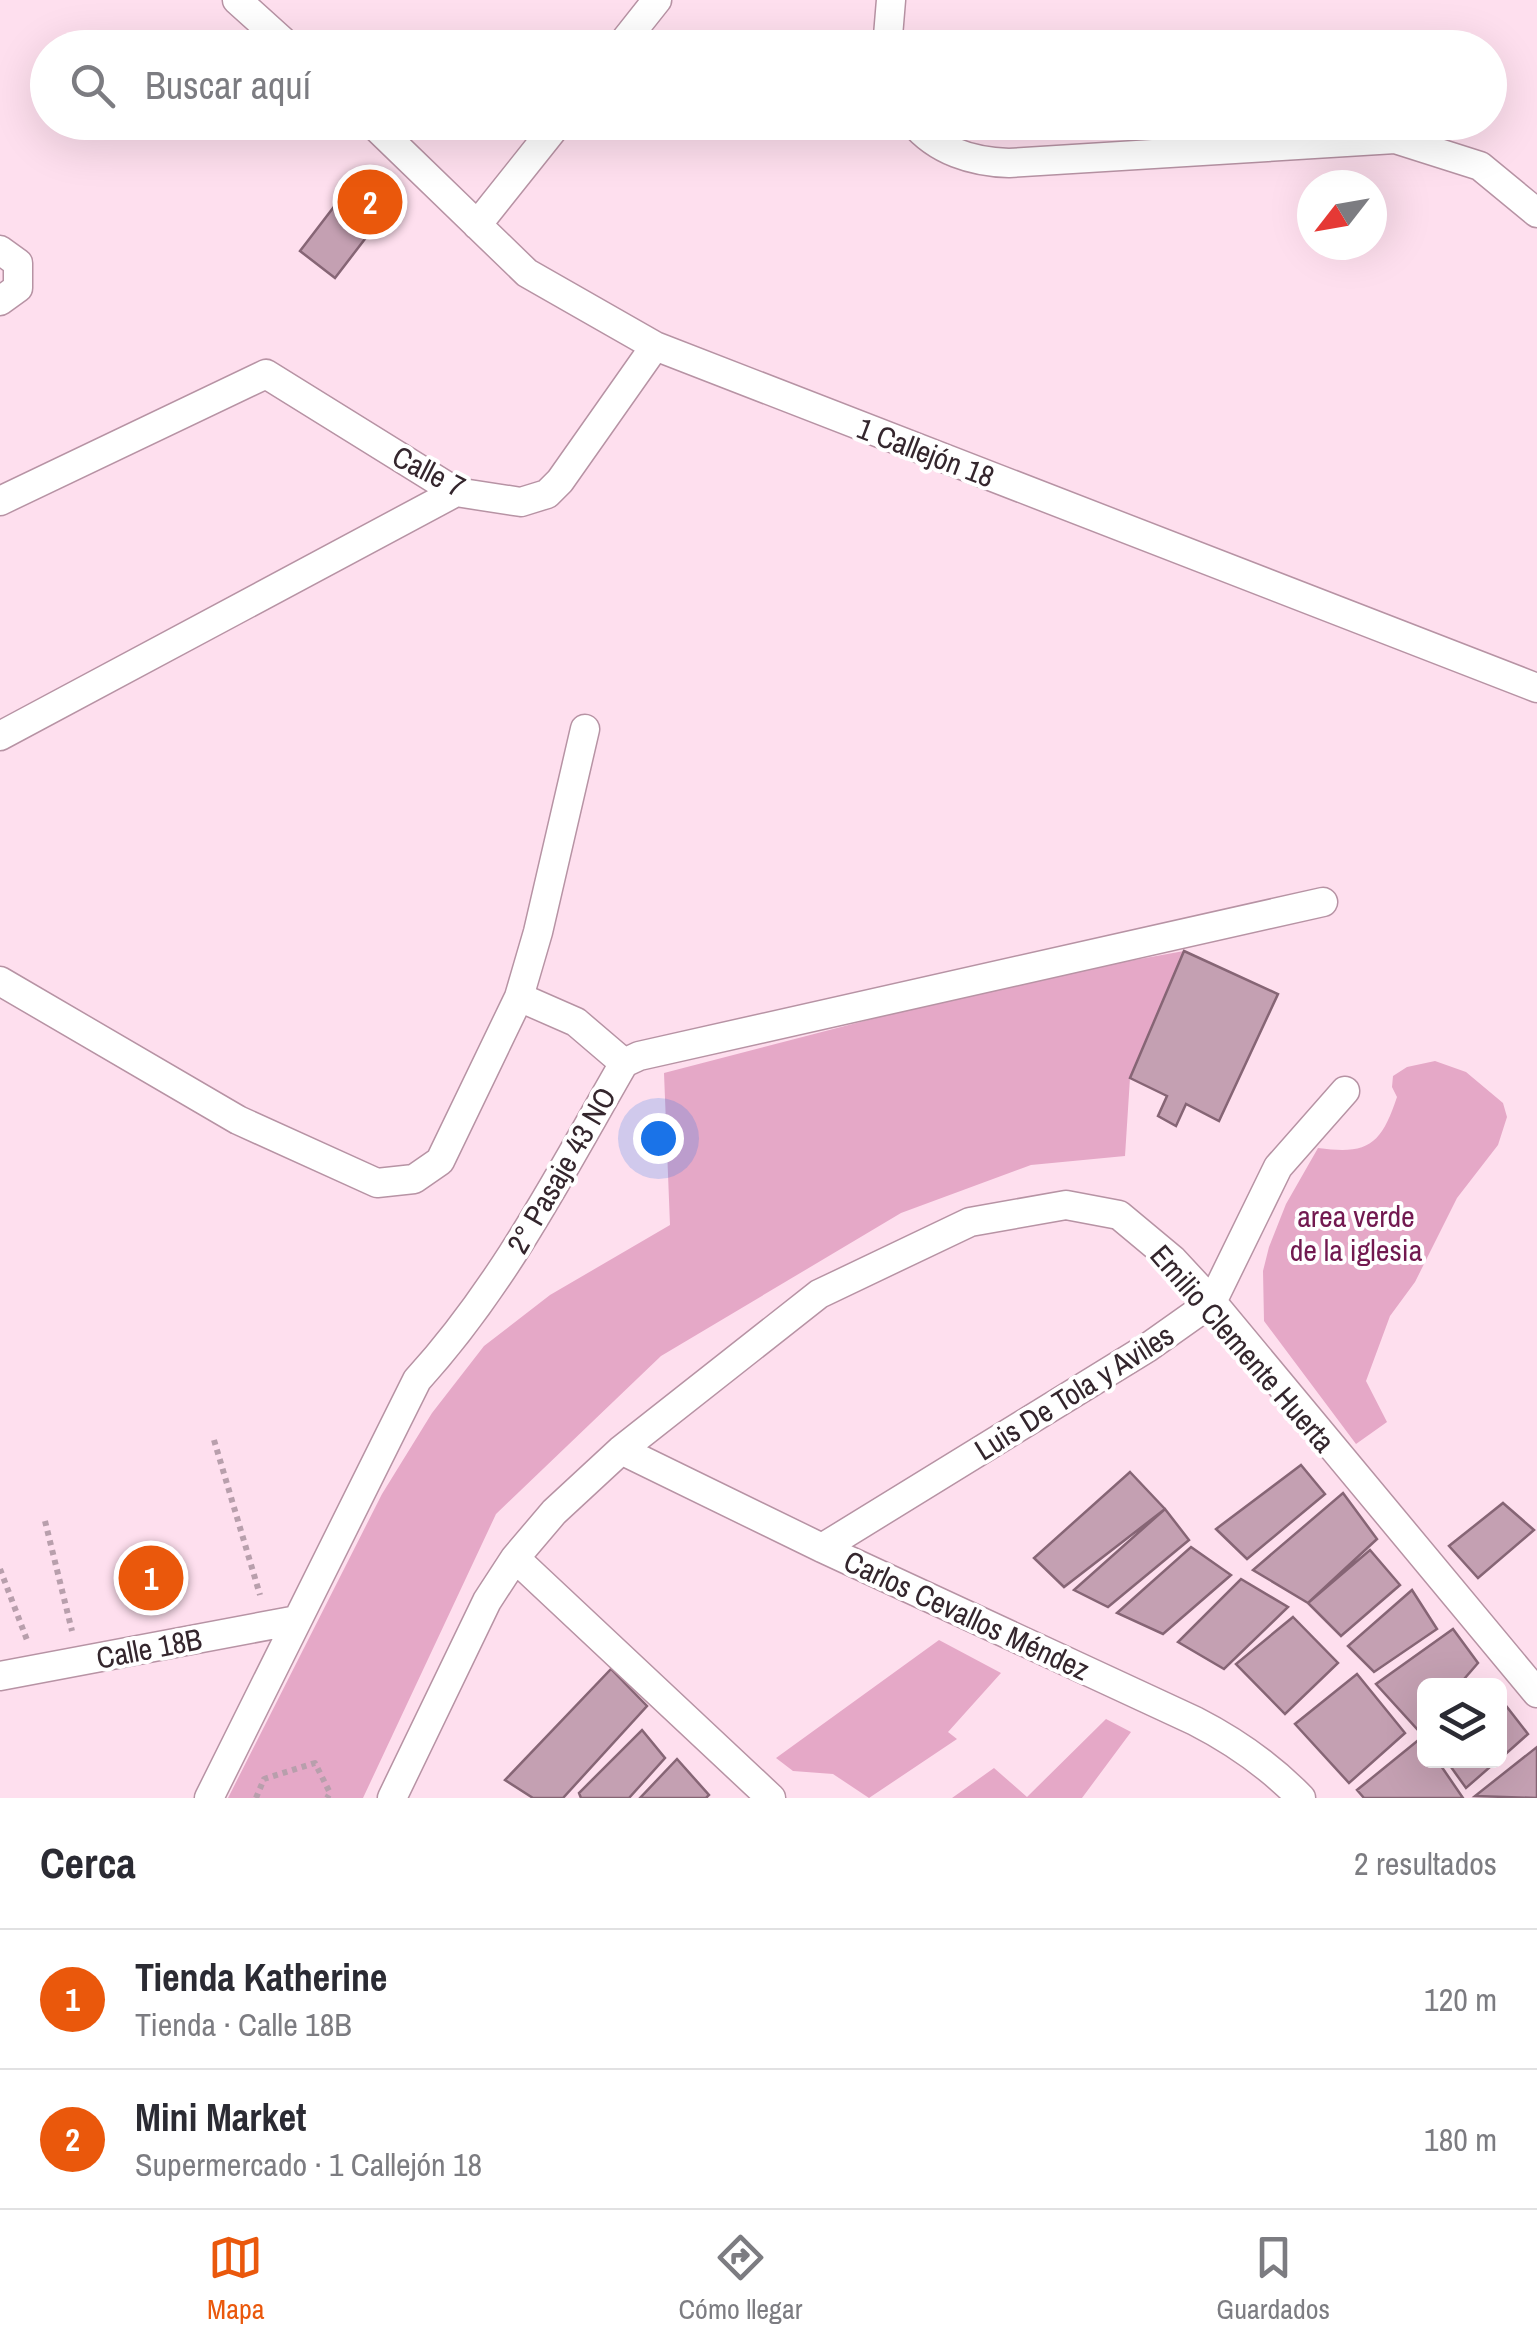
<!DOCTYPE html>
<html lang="es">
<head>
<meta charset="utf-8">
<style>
	:root { --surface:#fff; --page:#f2f2f3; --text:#2b2b33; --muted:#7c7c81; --line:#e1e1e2; --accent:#ea580c }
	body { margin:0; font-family:"Archivo Narrow",sans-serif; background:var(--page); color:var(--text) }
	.controls { position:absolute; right:30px; bottom:30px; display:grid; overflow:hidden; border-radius:15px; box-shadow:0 10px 40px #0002 }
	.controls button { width:90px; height:90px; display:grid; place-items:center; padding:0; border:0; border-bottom:2px solid var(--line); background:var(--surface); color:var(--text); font:50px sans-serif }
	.compass { position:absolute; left:1297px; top:170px; width:90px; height:90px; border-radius:50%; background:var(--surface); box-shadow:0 10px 40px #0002; rotate:239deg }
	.you { position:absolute; left:658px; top:1138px; width:35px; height:35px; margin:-25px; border:8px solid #fff; border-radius:50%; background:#1a73e8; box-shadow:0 0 0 15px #1a73e833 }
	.badge { display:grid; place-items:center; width:65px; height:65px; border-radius:50%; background:var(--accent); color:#fff; font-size:32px; font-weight:700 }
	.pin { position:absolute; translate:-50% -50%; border:5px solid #fff; box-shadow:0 2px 10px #0006 }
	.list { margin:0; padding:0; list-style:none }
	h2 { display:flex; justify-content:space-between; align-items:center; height:130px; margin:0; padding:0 40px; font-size:42px }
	h2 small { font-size:32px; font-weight:400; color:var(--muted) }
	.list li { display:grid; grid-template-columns:65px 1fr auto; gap:30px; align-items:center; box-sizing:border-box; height:140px; padding:0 40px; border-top:2px solid var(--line) }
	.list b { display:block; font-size:38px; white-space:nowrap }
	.list p { margin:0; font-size:32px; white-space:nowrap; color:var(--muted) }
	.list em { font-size:32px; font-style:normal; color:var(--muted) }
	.icon { flex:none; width:55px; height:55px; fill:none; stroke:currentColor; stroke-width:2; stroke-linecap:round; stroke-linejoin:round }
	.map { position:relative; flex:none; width:1537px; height:1798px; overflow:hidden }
	.search { position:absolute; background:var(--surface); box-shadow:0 10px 40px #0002; left:30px; right:30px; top:30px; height:110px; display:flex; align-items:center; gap:25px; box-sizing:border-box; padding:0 35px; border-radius:55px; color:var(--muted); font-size:38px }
	.sheet { height:410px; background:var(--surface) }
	nav { display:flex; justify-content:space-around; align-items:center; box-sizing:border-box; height:140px; border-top:2px solid var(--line); background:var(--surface); font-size:28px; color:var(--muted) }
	nav a { display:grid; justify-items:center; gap:5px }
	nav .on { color:var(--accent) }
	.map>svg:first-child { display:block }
	.green { fill:#e5a8c7 }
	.building { fill:#c4a0b2; stroke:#866575; stroke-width:2.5 }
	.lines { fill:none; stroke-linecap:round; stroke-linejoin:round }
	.street-casing { stroke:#b793a4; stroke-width:31 }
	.path { stroke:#b89fac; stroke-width:6; stroke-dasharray:5 5; stroke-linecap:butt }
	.street { stroke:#fff; stroke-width:28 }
	.labels { text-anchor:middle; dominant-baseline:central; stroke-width:8; stroke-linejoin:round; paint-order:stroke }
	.street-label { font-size:30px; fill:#34262d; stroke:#fff }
	.park-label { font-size:30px; fill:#721950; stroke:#fff }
</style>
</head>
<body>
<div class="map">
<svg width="1537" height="1798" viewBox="0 0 1537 1798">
	<rect width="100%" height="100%" fill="#fedfee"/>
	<!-- green -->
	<path class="green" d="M1184,951L1130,1078L1125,1156L1031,1165L901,1213L661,1356L496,1514L363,1798H228L382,1494L432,1413L484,1346L550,1295L670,1225L664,1073L1018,981Z
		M1435,1061L1466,1072L1503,1103L1507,1117L1498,1145L1457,1198L1415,1282L1390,1316L1366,1381L1387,1422L1356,1444L1264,1321L1263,1271L1269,1247L1286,1204L1318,1148C1368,1155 1381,1145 1397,1097L1392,1087L1393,1076L1407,1067Z
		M939,1640L1001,1673L948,1732L957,1739L869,1798L833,1774L793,1771L776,1758Z
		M1106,1719L1131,1732L1082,1798H952L994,1768L1027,1797Z"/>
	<!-- building -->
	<path class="building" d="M356,178L391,205L335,278L300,251Z
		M1184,951L1278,994L1219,1121L1186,1104L1176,1126L1158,1116L1167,1096L1130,1078Z
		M1301,1465L1325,1494L1247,1559L1216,1529Z
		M1130,1472L1165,1509L1064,1587L1034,1558Z
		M1343,1493L1377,1539L1308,1603L1253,1570Z
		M1503,1503L1534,1530L1478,1578L1449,1546Z
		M1165,1509L1189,1540L1108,1607L1074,1590Z
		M1191,1547L1231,1575L1163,1634L1117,1613Z
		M1370,1550L1400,1585L1341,1636L1308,1603Z
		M1241,1579L1288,1607L1224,1669L1178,1642Z
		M1412,1590L1437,1629L1374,1672L1348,1646Z
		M1293,1617L1338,1663L1285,1714L1236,1664Z
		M1453,1629L1478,1663L1458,1686H1424V1723L1418,1730L1376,1684Z
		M611,1669L647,1706L563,1798H533L505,1780Z
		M1357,1674L1405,1733L1349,1783L1295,1724Z
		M1500,1698L1528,1734L1500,1759Z
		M642,1730L665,1758L629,1798H581L579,1793Z
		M1421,1738L1424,1744V1760H1437L1463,1798H1364L1357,1790Z
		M1537,1747V1798L1475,1796Z
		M677,1759L709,1795L706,1798H640Z
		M1446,1760H1498L1466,1788Z"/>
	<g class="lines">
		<defs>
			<path id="street" d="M237,0L290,48
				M619,48L657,0
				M887,48L891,0
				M371,122L527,273L655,346L1537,688
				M913,122C937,151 973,162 1009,163L1395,139L1480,166L1537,213
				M477,225L559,122
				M0,250L18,263V288L0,301
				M0,501L266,374L456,492L521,502L547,494L560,481L655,346
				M0,736L456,492
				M0,981L238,1120L377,1183L414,1179L440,1161L519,997L576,1022L624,1063
				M519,997L538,932L585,729
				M621,1450L822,1548L1195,1721C1236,1742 1269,1765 1301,1798
				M822,1548L1147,1348L1212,1302L1278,1167L1345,1091
				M515,1558L771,1798
				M0,1676L297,1620
				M209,1798L417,1380C503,1286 561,1172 624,1063L639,1056L1323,902
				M392,1798L487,1601L515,1558L554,1512L621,1450L819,1294L970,1222L1066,1205L1119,1215L1173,1260L1212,1302L1537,1693"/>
		</defs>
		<!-- street casing -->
		<use href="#street" class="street-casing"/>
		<!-- path -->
		<path class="path" d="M214,1440L260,1595
			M45,1521L72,1631
			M0,1569L27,1640
			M256,1798L264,1779L315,1763L330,1793L327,1798"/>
		<!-- street -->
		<use href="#street" class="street"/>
	</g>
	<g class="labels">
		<!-- street labels -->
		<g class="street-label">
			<text transform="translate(926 452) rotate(21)">1 Callejón 18</text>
			<text transform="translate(429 471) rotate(27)">Calle 7</text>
			<text transform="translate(561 1170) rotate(-60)">2° Pasaje 43 NO</text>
			<text transform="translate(1243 1348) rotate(49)">Emilio Clemente Huerta</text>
			<text transform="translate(1074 1392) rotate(-32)">Luis De Tola y Aviles</text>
			<text transform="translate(967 1615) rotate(25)">Carlos Cevallos Méndez</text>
			<text transform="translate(149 1648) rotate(-11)">Calle 18B</text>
		</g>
		<!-- park labels -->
		<g class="park-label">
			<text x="1356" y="1216">area verde<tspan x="1356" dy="34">de la iglesia</tspan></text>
		</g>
	</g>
</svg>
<div class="controls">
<button><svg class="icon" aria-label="layers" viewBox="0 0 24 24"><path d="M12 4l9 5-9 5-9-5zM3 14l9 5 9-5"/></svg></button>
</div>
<svg class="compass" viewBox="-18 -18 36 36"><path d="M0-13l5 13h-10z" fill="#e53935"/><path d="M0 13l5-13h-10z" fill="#7c7c81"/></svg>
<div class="you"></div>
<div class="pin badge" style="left:151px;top:1578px">1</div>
<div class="pin badge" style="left:370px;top:202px">2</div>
<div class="search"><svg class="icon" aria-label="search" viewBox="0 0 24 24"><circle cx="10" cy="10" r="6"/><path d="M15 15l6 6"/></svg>Buscar aquí</div>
</div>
<section class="sheet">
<h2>Cerca<small>2 resultados</small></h2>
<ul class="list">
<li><span class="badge">1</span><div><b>Tienda Katherine</b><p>Tienda · Calle 18B</p></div><em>120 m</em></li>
<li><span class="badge">2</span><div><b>Mini Market</b><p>Supermercado · 1 Callejón 18</p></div><em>180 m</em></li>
</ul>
</section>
<nav>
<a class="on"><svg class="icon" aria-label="map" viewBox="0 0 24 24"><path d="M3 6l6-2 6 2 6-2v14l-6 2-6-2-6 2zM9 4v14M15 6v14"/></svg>Mapa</a>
<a><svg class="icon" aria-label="directions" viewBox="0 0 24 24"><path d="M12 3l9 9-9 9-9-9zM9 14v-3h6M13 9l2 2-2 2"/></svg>Cómo llegar</a>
<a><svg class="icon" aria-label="saved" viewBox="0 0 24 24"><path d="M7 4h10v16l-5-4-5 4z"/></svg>Guardados</a>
</nav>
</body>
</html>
